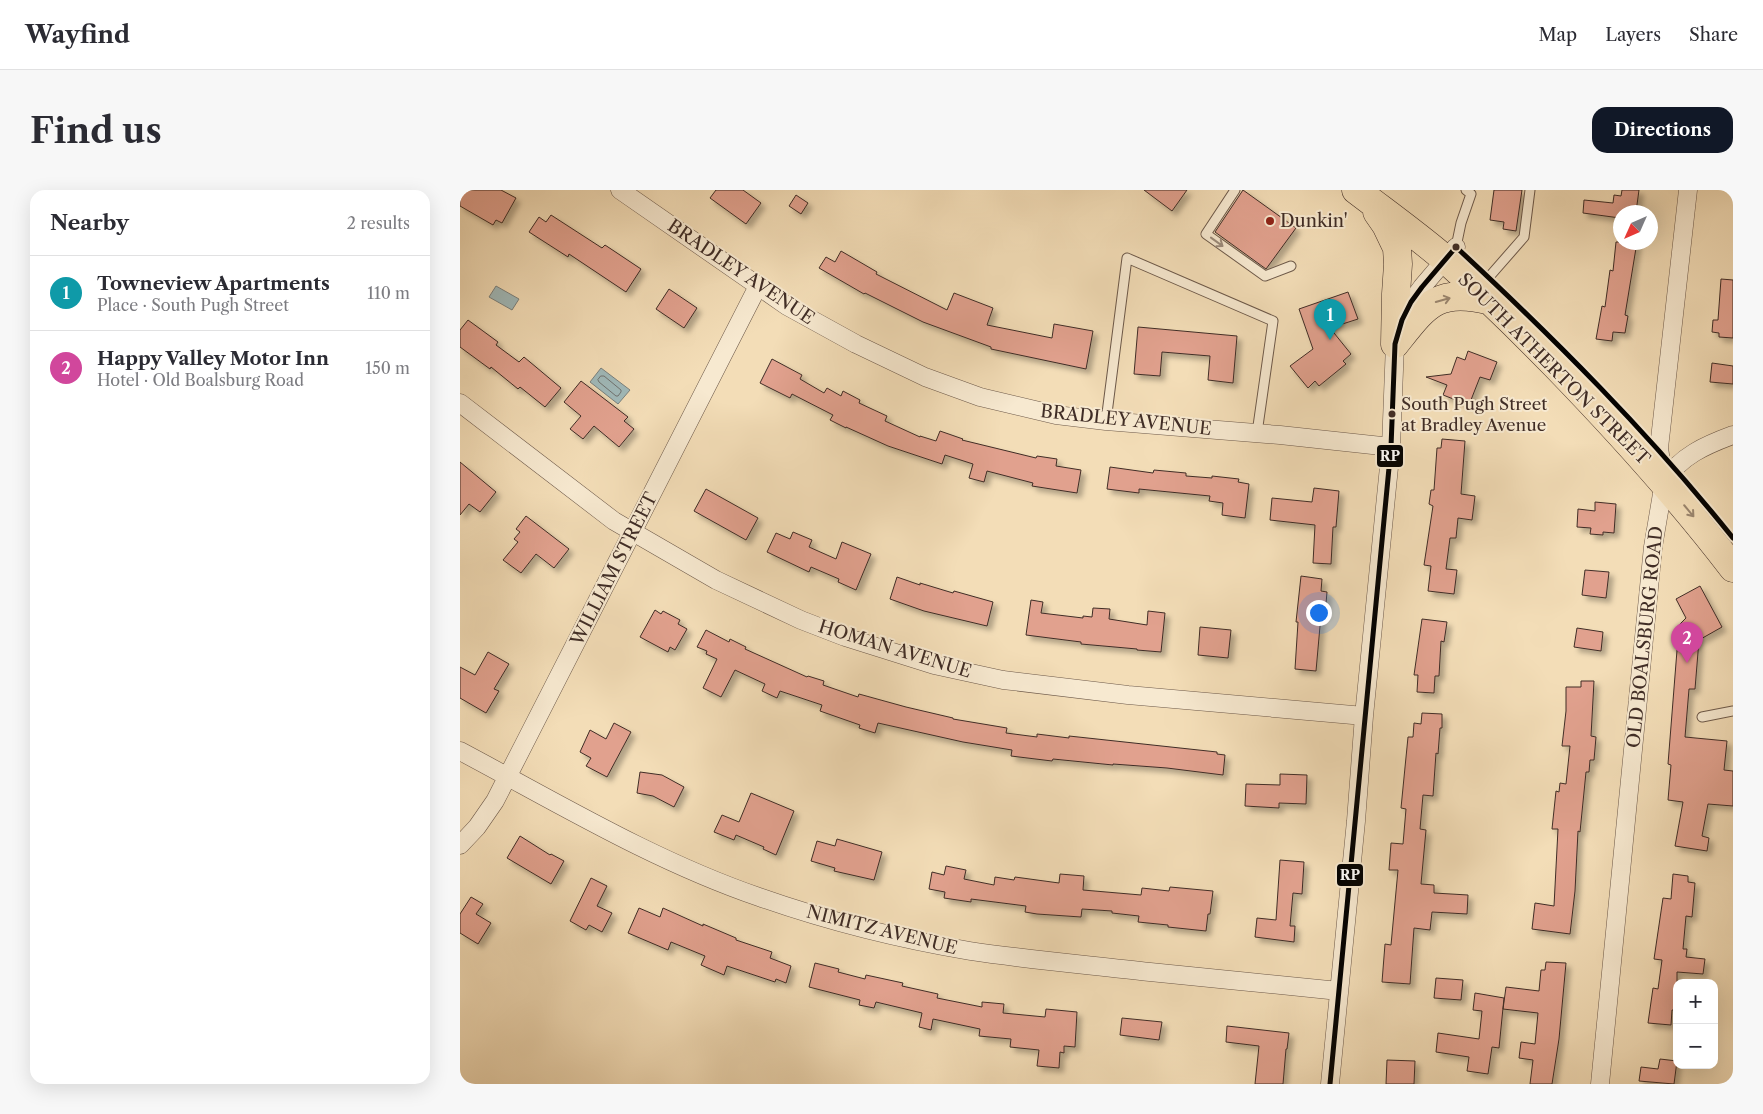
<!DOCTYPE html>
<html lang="en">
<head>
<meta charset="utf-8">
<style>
	:root { --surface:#fff; --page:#f7f7f7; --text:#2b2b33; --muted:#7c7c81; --line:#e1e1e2; --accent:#111827 }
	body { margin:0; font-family:"Libre Caslon Text",serif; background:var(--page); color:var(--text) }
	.controls { position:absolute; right:15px; bottom:15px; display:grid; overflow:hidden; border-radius:10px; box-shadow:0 5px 20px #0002 }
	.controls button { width:45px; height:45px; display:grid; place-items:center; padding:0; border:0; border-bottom:1px solid var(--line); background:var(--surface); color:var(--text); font:25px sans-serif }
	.compass { position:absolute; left:1153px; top:15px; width:45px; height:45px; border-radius:50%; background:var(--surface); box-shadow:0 5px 20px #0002; rotate:225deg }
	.you { position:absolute; left:858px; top:422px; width:18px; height:18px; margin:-12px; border:4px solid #fff; border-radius:50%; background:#1a73e8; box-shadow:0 0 0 8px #1a73e833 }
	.badge { display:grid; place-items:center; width:32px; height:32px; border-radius:50%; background:var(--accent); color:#fff; font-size:16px; font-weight:700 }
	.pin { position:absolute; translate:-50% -41px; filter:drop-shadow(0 1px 2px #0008) }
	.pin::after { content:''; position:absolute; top:26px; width:18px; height:15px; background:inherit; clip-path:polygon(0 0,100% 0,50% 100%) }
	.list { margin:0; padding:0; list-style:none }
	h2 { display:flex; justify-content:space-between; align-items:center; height:65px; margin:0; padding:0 20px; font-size:21px }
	h2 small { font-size:16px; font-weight:400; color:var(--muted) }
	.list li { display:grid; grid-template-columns:32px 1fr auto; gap:15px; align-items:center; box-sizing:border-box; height:75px; padding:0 20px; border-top:1px solid var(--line) }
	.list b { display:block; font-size:19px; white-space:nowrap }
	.list p { margin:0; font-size:16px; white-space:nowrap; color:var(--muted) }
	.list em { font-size:16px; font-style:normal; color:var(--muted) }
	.map { position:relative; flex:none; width:1273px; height:894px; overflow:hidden; border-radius:15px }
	header { display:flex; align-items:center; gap:30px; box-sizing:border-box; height:70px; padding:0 25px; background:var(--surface); border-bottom:1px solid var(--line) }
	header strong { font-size:24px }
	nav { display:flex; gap:28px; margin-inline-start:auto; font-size:18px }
	.intro { display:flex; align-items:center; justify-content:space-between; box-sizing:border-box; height:120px; padding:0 30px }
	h1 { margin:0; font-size:35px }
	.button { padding:12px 22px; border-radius:15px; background:var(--accent); color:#fff; font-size:18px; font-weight:700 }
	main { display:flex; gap:30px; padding:0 30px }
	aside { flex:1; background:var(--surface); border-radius:15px; box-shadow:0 5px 20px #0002 }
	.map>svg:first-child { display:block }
	.water { fill:#a0b9b9; stroke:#7a817e }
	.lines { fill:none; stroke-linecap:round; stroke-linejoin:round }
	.shore { stroke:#707370; stroke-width:1 }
	.building { fill:#e1a18e; stroke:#402d26; filter:url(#shadow) }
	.service-casing { stroke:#6d594a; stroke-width:11 }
	.minor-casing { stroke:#6d594a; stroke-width:19 }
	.primary-casing { stroke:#402d26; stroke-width:29 }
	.service { stroke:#f7e9d0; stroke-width:9 }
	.minor { stroke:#f7e9d0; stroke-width:18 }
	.primary { stroke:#f3ddb7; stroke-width:28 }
	.bus-1-casing { stroke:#f7e9d0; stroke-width:9 }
	.bus-1 { stroke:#000; stroke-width:5 }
	.oneway { stroke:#9c8b7b }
	.oneway2 { stroke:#9a856e }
	.poi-dot { fill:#8f2418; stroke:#f7e9d0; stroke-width:2 }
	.bus-dot { fill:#402d26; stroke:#f7e9d0; stroke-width:2 }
	.labels { text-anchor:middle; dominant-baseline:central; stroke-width:4; stroke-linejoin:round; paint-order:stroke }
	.bus-label { font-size:17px; fill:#402d26; stroke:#f7e9d0; text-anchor:start }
	.poi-label { font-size:18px; fill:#402d26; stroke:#f7e9d0; text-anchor:start }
	.street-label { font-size:18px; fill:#402d26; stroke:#f7e9d0 }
	.line-badge { stroke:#f7e9d0; stroke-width:2 }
	.badge-label { font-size:14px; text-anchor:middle; font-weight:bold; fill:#fff }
</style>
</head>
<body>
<header>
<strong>Wayfind</strong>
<nav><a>Map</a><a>Layers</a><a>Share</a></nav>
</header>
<div class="intro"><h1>Find us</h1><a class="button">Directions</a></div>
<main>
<aside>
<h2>Nearby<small>2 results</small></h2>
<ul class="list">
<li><span class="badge" style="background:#0f9aa8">1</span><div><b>Towneview Apartments</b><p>Place · South Pugh Street</p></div><em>110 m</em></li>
<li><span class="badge" style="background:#d1479c">2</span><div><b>Happy Valley Motor Inn</b><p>Hotel · Old Boalsburg Road</p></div><em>150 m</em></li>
</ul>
</aside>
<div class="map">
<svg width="1273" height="894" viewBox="0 0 1273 894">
	<defs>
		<filter id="shadow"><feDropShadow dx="4.5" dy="4.5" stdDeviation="2.5" flood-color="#0004"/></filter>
	</defs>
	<rect width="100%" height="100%" fill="#f3ddb7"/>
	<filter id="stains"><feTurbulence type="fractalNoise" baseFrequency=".004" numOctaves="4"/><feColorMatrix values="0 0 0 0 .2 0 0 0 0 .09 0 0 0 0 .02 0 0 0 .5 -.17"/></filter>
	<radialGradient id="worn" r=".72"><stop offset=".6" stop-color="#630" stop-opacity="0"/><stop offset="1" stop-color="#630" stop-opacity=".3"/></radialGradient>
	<!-- water -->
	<path class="water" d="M36,96L59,109L52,120L29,107Z
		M141,178L170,200L158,214L130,192Z"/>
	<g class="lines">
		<!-- shore -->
		<path class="shore" d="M141,186H144L161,200V202L158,206H156L139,192L138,190Z"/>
	</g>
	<!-- building -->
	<path class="building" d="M0,0H41L56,8L42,33L36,30L33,35L0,16Z
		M256,0H283L301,13L286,34L250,8Z
		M684,0H727L712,21Z
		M783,0L836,38L806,79L755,42Z
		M1034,0H1062L1056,41L1043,39L1044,32L1030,30Z
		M1162,0H1179L1176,22H1160V28L1123,23L1124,10L1153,13L1154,5L1161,6Z
		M336,5L348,13L341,24L329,16Z
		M91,25L142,58L145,55L181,79L166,102L109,64L108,67L69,42L79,27L86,32Z
		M1156,52H1177L1165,125L1168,126L1165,143L1153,142L1152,151L1136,149L1142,116L1145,117L1150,80L1153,81Z
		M381,61L417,82L416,84L487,120L494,103L533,118L527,135L592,148L594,134L633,141L626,179L531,159V157L463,132L405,103L404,104L359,78L366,67L375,72Z
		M1261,89L1273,90V148L1259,147V143L1252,142L1253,130H1258Z
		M209,99L237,118L224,138L196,119Z
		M888,102L898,129L870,138L891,164L883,171L886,174L859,196L855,191L848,198L830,176L853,159L839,119Z
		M8,130L38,152L36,155L59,172L64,167L101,198L85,217L60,197L58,199L31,177L30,179L0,157V140Z
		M678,137L777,146L773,193L748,190L750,166L702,162L700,186L674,184Z
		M1008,161L1037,172L1030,190L1020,187L1009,215L983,205L987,195L966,187L991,184L997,167L1005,170Z
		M312,169L342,185L340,189L364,203L367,198L381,206L383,201L400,210L399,213L427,226L425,231L460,247V246L476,251L480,241L503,249L502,250L576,268L577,266L597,269L596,276L621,280L617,303L572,296L573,293L527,281L524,292L509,288L513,274L485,265L482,274L428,256L386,237V238L370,230L373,225L332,204L330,208L300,193Z
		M1252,173L1273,176V194L1250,192Z
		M121,191L168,227L164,231L174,239L159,257L134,236L123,249L110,239L121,226L104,212Z
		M982,249L1005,251L1001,304L1015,306L1012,330L998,328L996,348H990L986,379L997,380L994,404L968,401L971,376L964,375L973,316L969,314L971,300H974L977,258H981Z
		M0,272L36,302L20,322L9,314L0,325Z
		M650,277L693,283L694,280L726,283V286L752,288V286L779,289L778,292L789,294L785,328L762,325L763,313L749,311L750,306L679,299V303L647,299Z
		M854,298L879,301L876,337H873L871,374L853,373L855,335L810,330L812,308L852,312Z
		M246,299L298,328L286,350L234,321Z
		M1135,312L1156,314L1154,343L1143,342V345L1130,344L1131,338L1117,337L1118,319L1135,321Z
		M66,326L109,359L94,378L76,364L61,383L43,370L58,352L54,349L60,342L56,339Z
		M333,342L352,350L349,357L376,369L382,352L411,364L396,400L378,392L379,389L351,377L349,382L307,362L316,343L330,349Z
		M1125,380L1149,382L1146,408L1122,405Z
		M841,386L862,389L861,401L867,402L865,425H861L856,481L835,479L838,432H836Z
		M437,387L460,395V393L493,403L494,401L533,412L527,436L464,421L430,409Z
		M1240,396L1262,437L1239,450L1235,499H1229L1225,547L1267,551L1264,580L1273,581V616L1248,614L1242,646L1249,648L1247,661L1215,656L1223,612L1208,610L1211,575L1208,574L1219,435L1226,428L1216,409Z
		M571,410L583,412L581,423L623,428V426L632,427L633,418L650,419L649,429L687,435L688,421L705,423L701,462L677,460V459L621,454V452L566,445Z
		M195,420L201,424L203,421L220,430L218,434L227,439L215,460L210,457L208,462L180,447Z
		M962,429L987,432L984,452L981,451L979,486H975L974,503L957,502L958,485H954Z
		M740,437L771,440L768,468L738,465Z
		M1117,438L1143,442L1141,461L1114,457Z
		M246,440L269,452L270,449L286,457L285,459L347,487L348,486L364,491L363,495L398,507L399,504L446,517L493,528V529L547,538L546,543L577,547V544L609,548V546L757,562V564L765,565L763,585L707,578L653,574V575L593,569L592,571L551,566L552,560L503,552L418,533L415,543L399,538L400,535L360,521L362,515L320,501L317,508L302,501L305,494L275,480L261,507L243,498L257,469L246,464L247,461L237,457Z
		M28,462L49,474L34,499L39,501L26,523L0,508V477L15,485Z
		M1121,491H1134L1131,546L1136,547L1134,570H1130L1129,582H1126L1120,642L1118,641L1115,701L1110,744L1072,739L1075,713L1094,716L1098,639H1092L1096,601L1099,602L1100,593L1106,594L1110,556H1102L1106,521V497H1121Z
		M962,523L982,524V538H980L978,564L976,563L973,606L963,605L960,639L966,640L961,694L974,695V703L1008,705L1007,724L972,722L970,740L954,738L950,794L922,792L925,754L931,755L938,680H929L931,653L943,654L946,619L941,618L948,547H953L954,533L961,534Z
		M154,533L171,542L147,587L126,576L131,568L120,562L130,540L146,549Z
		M180,582L202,585L224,597L214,617L193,606L177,603Z
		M820,584L847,585L846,614L819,613V618L785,616L786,594L820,595Z
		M291,603L334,621L316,665L303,659L304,657L276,645L274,650L254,642L262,625L279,632Z
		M60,646L90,665L91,664L104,671L91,694L47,668Z
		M377,649L422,662L414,690L374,681L375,678L351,671L357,651L375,656Z
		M820,670L844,672L842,704L833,703L830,736H835L834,752L795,747L797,728L816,730Z
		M486,676L506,680L504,689L534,695L535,687L554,690L555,687L599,693L600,684L624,686L623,700L681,705L682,698L709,701L710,697L753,701L750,724H748L746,741L708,737V735L678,732L679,726L652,723V721L622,719L621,727L577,724L565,722L566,716L511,709V712L484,708L485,702L469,699L472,682L484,685Z
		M1213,684L1228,686V692L1235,693L1232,727L1226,726L1223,759H1227L1226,767L1245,769L1243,784L1217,782V820H1212L1211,835L1188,833L1193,798L1198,799L1202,770L1194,769L1203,708L1211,709Z
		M131,688L147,696L137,716L152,723L142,742L129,735L126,740L110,731Z
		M11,707L23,714L16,724L31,733L18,754L0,743V724Z
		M179,718L200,727L203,718L243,736V734L276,748V750L312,762L310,768L331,776L326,793L316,789L315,792L267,776L264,785L241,775L245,766L211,752L208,760L168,743Z
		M1086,772L1106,773L1099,849L1092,894H1070L1073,870L1059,868L1061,852L1075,854L1078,823L1043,819L1046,797L1079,801L1081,780H1085Z
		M355,773L379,779L378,782L405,789L406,785L443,793L442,796L478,804L477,808L522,817V812L544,814L543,823L585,827L586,819L617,822L615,857L604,856V863L600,862L599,878L577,876L579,860L550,857L551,849L519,846L520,839L473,829L471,840L459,837L462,823L416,812L414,818L399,815L400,810L349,797Z
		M976,788L1003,790L1001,810L974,808Z
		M1015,803L1044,808L1039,858L1032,857L1028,884L1007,881L1009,867L976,862L978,843L1019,849L1022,821L1013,820Z
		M662,828L702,832L699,850L660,845Z
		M767,836L829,843L827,859H826L823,894H795L799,856L766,852Z
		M1200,869L1217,871L1214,894L1179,891L1181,877L1198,879Z
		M927,870L955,871L954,894H926Z"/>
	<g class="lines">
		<defs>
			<path id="service" d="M775,0L746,44L805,86L831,76
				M996,57L1001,33L1011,4L1006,0
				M1029,87L1064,47L1070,0
				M646,231L667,68L813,131L797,243
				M1242,527L1273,521"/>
			<path id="minor" d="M160,0L327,116L396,154L465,187L520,207L596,225L646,231L820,245L931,257
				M0,213L154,331L256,390L341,430L385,447L474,475L543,490L668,505L904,526
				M1204,292C1220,266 1246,255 1273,245
				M0,561C98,613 194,671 299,707C367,731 439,749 510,761C570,770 630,775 690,782C753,788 816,795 879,801
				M0,655L17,637L35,611L298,96
				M870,894L896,631L904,526L931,257L935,154L942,130L951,112L962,97L996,57
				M1140,894L1193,357L1204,292L1199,258L1228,0"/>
			<path id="primary" d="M896,0C926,23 957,45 986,70C1024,104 1060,139 1095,175C1158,240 1218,306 1273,378
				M917,22L926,35L937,58L938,74L936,104L935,154
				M935,154C966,115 977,97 1031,111"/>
		</defs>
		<!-- service casing -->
		<use href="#service" class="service-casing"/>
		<!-- minor casing -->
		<use href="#minor" class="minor-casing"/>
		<!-- primary casing -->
		<use href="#primary" class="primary-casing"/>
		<!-- service -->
		<use href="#service" class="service"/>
		<!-- minor -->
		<use href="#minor" class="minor"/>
		<!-- primary -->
		<use href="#primary" class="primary"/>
		<defs>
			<path id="bus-1" d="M870,894L931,257L935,154L942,130L951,112L962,97L996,57C1095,149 1189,243 1273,348"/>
		</defs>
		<!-- bus-1 casing -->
		<use href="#bus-1" class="bus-1-casing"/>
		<!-- bus-1 -->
		<use href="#bus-1" class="bus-1"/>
	</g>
	<!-- one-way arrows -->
	<defs><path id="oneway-shaft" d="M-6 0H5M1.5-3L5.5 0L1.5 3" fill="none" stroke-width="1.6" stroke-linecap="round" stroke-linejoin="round" transform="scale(1.25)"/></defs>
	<use class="oneway" href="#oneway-shaft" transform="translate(757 52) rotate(36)"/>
	<g class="oneway2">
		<use href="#oneway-shaft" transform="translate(983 110) rotate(-16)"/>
		<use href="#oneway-shaft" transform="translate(1229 321) rotate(50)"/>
	</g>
	<!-- markers -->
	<circle class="poi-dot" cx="810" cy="31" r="5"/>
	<g class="bus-dot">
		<circle cx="996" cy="57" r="4.5"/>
		<circle cx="932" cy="224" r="4.5"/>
	</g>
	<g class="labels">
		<!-- bus labels -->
		<g class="bus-label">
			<text x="941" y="214">South Pugh Street<tspan x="941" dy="21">at Bradley Avenue</tspan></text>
		</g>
		<!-- poi labels -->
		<g class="poi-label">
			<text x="820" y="31">Dunkin'</text>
		</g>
		<!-- street labels -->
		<g class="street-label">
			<text transform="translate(281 82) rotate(34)">BRADLEY AVENUE</text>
			<text transform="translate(1094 179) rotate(45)">SOUTH ATHERTON STREET</text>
			<text transform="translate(666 230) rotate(6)">BRADLEY AVENUE</text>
			<text transform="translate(154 379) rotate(-63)">WILLIAM STREET</text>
			<text transform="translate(1185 447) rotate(-84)">OLD BOALSBURG ROAD</text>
			<text transform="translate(435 459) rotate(17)">HOMAN AVENUE</text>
			<text transform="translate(422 740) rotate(14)">NIMITZ AVENUE</text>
		</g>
	</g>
	<g class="line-badge">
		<rect x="916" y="254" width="28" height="24" rx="5" fill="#000"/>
		<rect x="876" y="673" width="28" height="24" rx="5" fill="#000"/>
	</g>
	<g class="badge-label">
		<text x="930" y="271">RP</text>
		<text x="890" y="690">RP</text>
	</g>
	<rect width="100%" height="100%" filter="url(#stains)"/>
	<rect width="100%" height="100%" fill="url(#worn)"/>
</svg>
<div class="controls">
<button>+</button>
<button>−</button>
</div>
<svg class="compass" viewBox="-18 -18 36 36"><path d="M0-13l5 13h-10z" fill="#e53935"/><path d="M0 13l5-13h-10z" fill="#7c7c81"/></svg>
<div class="you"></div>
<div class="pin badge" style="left:870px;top:150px;background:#0f9aa8">1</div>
<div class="pin badge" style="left:1227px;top:473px;background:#d1479c">2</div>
</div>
</main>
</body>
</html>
